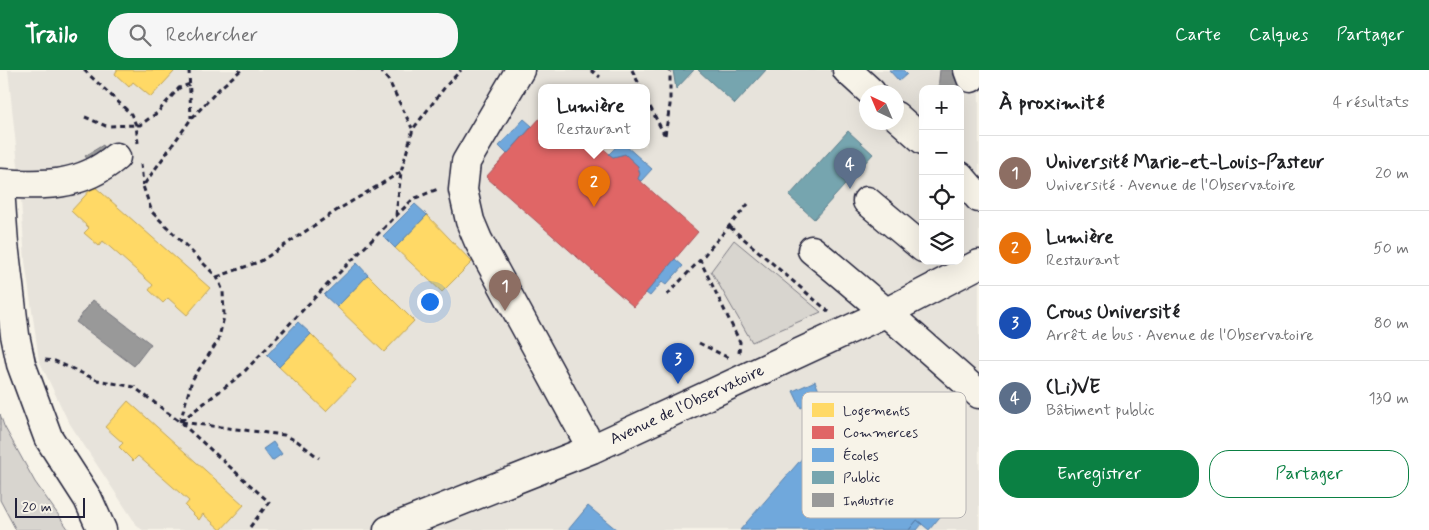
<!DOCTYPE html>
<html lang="fr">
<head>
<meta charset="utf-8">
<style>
	:root { --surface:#fff; --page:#f6f6f6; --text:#202124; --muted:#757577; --line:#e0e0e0; --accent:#0b8043 }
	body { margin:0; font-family:Mynerve,sans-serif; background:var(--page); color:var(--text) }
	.controls { position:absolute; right:15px; top:15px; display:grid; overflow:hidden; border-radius:10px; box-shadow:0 5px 20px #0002 }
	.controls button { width:45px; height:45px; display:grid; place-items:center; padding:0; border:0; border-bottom:1px solid var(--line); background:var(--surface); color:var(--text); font:25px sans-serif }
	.compass { position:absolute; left:859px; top:15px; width:45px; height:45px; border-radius:50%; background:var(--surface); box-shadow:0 5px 20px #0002; rotate:316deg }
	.scale { position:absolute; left:15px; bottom:12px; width:70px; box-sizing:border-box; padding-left:5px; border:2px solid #22223b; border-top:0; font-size:14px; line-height:18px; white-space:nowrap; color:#22223b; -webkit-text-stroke:4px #f7f3e8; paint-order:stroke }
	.you { position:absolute; left:429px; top:231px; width:18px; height:18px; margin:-12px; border:4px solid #fff; border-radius:50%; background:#1a73e8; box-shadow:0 0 0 8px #1a73e833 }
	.badge { display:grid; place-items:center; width:32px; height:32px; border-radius:50%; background:var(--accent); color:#fff; font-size:16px; font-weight:700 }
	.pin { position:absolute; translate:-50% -41px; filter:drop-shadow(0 1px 2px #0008) }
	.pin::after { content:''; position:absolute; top:26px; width:18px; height:15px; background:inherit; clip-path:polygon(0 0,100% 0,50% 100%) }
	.popup { position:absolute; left:538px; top:14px; width:112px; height:65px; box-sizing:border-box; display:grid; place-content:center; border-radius:10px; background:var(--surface); filter:drop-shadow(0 1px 4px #0005); font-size:16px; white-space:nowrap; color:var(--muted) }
	.popup b { font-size:19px; color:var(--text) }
	.popup::after { content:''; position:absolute; left:50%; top:100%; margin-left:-10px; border:10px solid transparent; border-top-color:var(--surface) }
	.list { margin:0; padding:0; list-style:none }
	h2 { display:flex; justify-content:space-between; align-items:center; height:65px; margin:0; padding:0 20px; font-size:21px }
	h2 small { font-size:16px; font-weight:400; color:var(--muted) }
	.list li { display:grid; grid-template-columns:32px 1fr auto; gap:15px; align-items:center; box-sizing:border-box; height:75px; padding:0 20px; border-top:1px solid var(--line) }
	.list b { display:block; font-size:19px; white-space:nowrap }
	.list p { margin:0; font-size:16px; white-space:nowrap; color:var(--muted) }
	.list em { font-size:16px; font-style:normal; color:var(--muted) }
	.actions { display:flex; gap:10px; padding:15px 20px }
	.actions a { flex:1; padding:11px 0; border:1px solid var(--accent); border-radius:20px; text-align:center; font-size:18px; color:var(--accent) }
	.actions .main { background:var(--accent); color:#fff }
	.icon { flex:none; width:28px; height:28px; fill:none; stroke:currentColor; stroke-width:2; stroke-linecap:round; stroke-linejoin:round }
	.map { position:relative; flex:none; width:979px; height:460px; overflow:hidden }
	header { display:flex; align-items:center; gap:30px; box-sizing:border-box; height:70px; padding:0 25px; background:var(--accent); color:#fff }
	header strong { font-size:24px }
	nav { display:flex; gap:28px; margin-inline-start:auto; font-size:18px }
	.search { width:350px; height:45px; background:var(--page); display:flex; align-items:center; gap:12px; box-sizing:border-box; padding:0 18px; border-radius:20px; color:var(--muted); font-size:19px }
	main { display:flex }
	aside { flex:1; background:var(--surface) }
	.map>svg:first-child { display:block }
	.built { fill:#e7e3db; fill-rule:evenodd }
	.green { fill:#d8d5cf; stroke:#7d7c85 }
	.homes { fill:#ffd966; stroke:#bda259 }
	.shops { fill:#e06666; stroke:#a75259 }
	.schools { fill:#6fa8dc; stroke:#5880ac }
	.public { fill:#76a5af; stroke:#5d7e8c }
	.industry { fill:#999; stroke:#75757d }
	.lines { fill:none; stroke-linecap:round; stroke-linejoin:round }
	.minor-casing { stroke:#22223b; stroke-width:31 }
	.path { stroke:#22223b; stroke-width:3; stroke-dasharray:5 4; stroke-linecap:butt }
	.minor { stroke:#f7f3e8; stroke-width:28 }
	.labels { text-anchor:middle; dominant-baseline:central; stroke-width:5; stroke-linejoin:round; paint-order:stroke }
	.street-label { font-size:16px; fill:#22223b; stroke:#f7f3e8 }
	.key { fill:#f7f3e8; stroke:#b7b4b4; stroke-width:1 }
	.key-label { font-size:14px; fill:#22223b }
</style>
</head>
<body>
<header>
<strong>Trailo</strong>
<div class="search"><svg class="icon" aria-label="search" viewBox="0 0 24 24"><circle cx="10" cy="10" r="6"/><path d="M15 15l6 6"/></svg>Rechercher</div>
<nav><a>Carte</a><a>Calques</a><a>Partager</a></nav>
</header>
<main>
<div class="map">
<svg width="979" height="460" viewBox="0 0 979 460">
	<rect width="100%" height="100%" fill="#f7f3e8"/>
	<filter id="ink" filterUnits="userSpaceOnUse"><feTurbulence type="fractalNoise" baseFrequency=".02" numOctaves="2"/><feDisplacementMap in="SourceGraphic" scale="10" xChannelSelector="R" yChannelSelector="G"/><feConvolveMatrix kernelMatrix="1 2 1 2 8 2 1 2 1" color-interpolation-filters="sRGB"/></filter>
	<g filter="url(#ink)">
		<!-- built -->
		<path class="built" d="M8,0H979V460H143L138,457L68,351L39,290L25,191L20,114ZM542,18H646V76H542ZM923,19H960V191H923ZM866,22H896V52H866Z"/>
		<!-- green -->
		<path class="green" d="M734,170L821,242L752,272L711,201Z
			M0,344L4,356L35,412L69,460H16L0,430Z"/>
		<!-- homes -->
		<path class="homes" d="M117,0H172L174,2L151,27L133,12L129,17L115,4Z
			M94,116L210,218L187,245L168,228L163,233L149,220L153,215L103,171L99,176L84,163L89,158L71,141Z
			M427,145L472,192L442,222L395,178Z
			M368,205L414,251L384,282L337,237Z
			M311,264L356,310L326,341L279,297Z
			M128,331L244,435L221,460L203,444L199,450L185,436L189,431L138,386L133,391L119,377L123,373L105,357Z"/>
		<!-- shops -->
		<path class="shops" d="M542,46V76H600L613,87L625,84L638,96L640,104L638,109L698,162L634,237L486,107Z"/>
		<!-- schools -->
		<path class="schools" d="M889,0H903L907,4L899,11Z
			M524,49L532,56L507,84L499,76Z
			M617,76H626L652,99L641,111L638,109L640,104L638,96L625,84L613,87L609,84Z
			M415,134L427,145L395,178L383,166Z
			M675,189L683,196L666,215L662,212L650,226L646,223Z
			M357,193L368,205L337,237L324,225Z
			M298,252L311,264L279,297L267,285Z
			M815,311L822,328L801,338L793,321Z
			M837,348L944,442L929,460L917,450L909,460H740Z
			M273,372L282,384L272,391L263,379Z
			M588,436L617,460H568Z
			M917,450L922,454L917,460H909Z"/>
		<!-- public -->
		<path class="public" d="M673,0H694L676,19Z
			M698,0H766L735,34Z
			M848,61L873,84L814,149L789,126Z"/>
		<!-- industry -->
		<path class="industry" d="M940,0H961L960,19H938Z
			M103,75L107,83L90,93L85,86Z
			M93,230L151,274L134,296L76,252Z"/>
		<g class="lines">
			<defs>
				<path id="minor" d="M520,0L466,92L463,120L470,151L478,170L592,379
					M847,0L871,22
					M968,0L971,8
					M896,46L923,70
					M960,106L979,128
					M0,113C43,116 81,117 116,87
					M0,118L4,174L15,265L21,294L48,367L88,429L102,460
					M867,131L923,178
					M812,180C869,227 924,275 979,324
					M388,460L592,379L885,243L979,194"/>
			</defs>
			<!-- minor casing -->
			<use href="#minor" class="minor-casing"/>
			<!-- path -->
			<path class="path" d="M84,0L131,44L136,55L138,73
				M189,0L191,48
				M380,0L389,11L412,58
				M591,0L600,7
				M632,0L641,18
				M646,29L664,64
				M85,47L106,56L140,55L157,43L179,18L190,14
				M665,65L670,35V0
				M141,94L143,115
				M396,145L401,102L413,59L445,17L461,0
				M730,157L829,242
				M217,207L261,191L339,139L401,102
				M667,225L700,190
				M699,273L729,288
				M739,283L740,272L700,190L749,133
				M45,290L55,291L97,310L134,317L180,352
				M181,351L242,304L319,223L413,129L438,119
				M180,352L192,310L218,271L224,247L223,221L217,207L152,142L143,116L191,49L220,18L241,0
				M250,457L269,432L180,352L284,365L297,371L319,388"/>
			<!-- minor -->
			<use href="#minor" class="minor"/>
		</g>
	</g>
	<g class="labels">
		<!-- street labels -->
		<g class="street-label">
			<text transform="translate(687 335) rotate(-25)">Avenue de l'Observatoire</text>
		</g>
	</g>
	<!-- legend -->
	<rect x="802" y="322" width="164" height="126" rx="8" class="key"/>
	<rect x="812" y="333" width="22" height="14" fill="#ffd966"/>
	<rect x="812" y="356" width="22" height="13" fill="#e06666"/>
	<rect x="812" y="378" width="22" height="14" fill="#6fa8dc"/>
	<rect x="812" y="401" width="22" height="13" fill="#76a5af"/>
	<rect x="812" y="423" width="22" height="14" fill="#999"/>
	<g class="key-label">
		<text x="843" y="345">Logements</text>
		<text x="843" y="367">Commerces</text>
		<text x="843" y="390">Écoles</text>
		<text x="843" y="412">Public</text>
		<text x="843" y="435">Industrie</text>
	</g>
</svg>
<div class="controls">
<button>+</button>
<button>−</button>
<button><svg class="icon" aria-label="locate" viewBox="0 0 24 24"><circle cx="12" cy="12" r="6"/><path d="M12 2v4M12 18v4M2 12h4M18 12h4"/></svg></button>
<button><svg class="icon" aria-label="layers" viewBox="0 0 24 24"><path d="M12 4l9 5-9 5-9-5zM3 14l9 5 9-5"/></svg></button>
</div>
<svg class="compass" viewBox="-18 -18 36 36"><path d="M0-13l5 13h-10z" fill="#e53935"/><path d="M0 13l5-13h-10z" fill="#757577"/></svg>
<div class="scale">20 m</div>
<div class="you"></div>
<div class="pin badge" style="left:505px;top:241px;background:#8d6e63">1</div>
<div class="pin badge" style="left:594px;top:137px;background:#e8710a">2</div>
<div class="popup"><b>Lumière</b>Restaurant</div>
<div class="pin badge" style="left:678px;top:314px;background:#1a4fb4">3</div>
<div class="pin badge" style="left:850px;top:119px;background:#5c6f8a">4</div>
</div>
<aside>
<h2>À proximité<small>4 résultats</small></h2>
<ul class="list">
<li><span class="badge" style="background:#8d6e63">1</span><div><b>Université Marie-et-Louis-Pasteur</b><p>Université · Avenue de l'Observatoire</p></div><em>20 m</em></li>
<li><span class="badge" style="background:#e8710a">2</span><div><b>Lumière</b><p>Restaurant</p></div><em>50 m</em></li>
<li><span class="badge" style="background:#1a4fb4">3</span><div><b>Crous Université</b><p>Arrêt de bus · Avenue de l'Observatoire</p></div><em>80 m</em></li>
<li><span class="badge" style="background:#5c6f8a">4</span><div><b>(Li)VE</b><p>Bâtiment public</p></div><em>130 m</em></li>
</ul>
<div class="actions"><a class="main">Enregistrer</a><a>Partager</a></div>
</aside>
</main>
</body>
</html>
